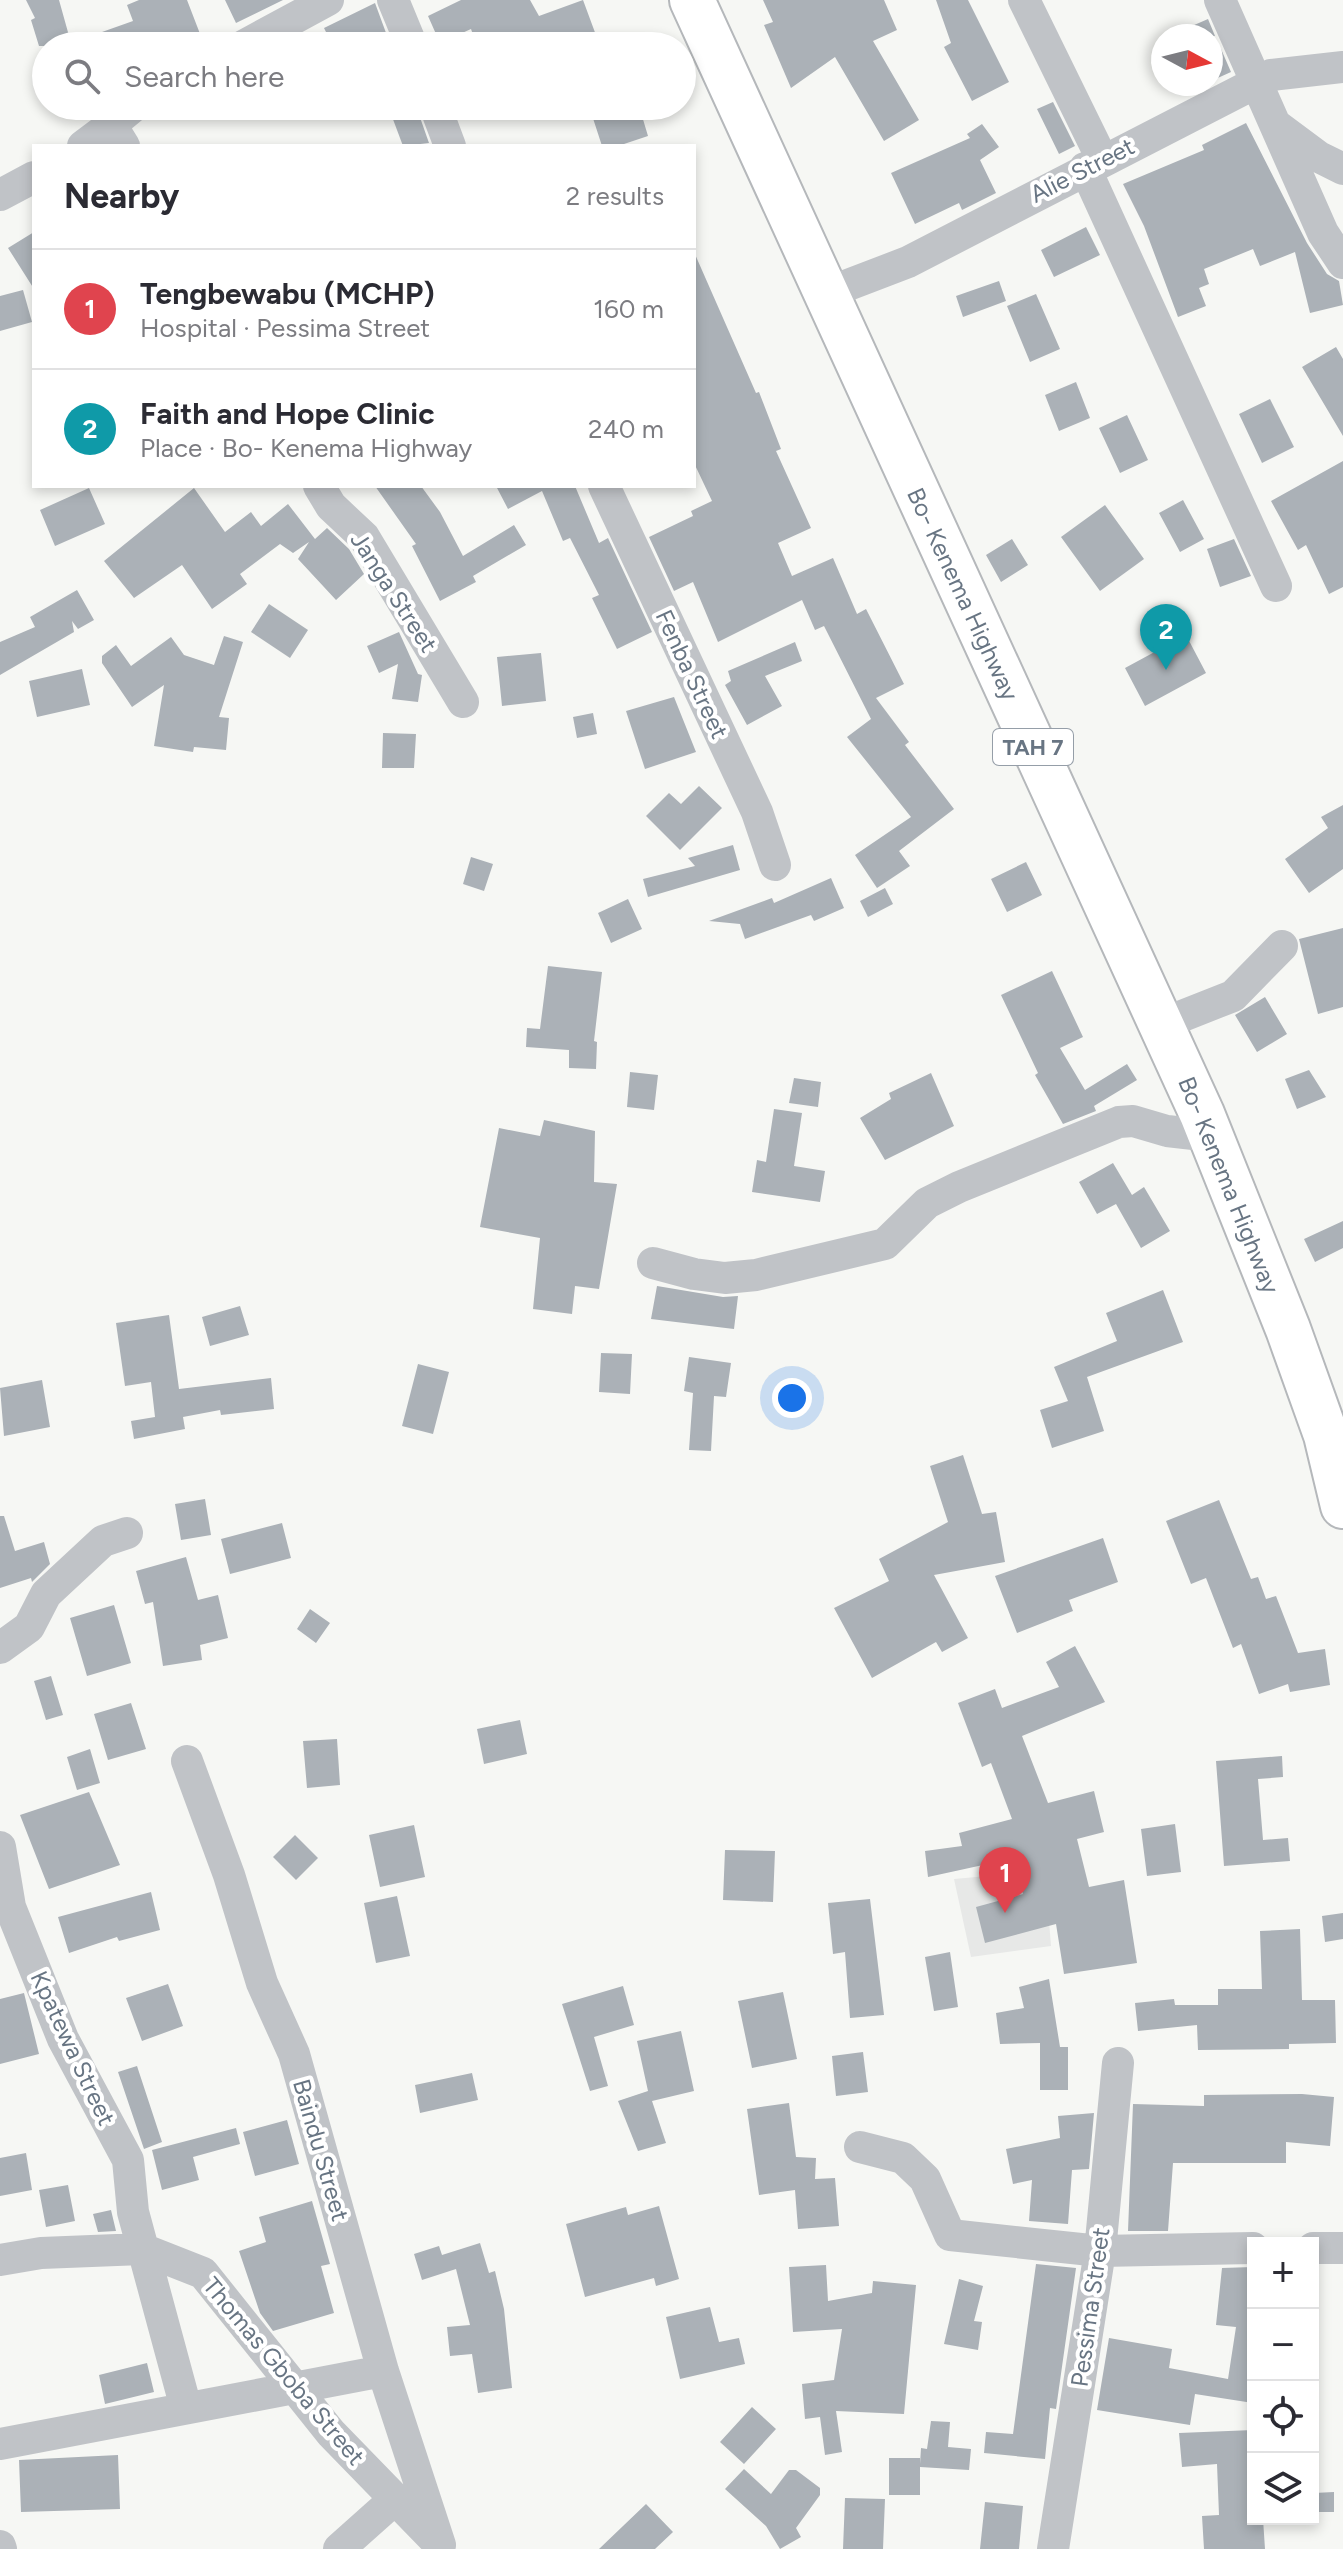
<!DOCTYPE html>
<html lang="en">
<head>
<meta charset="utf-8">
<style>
	:root { --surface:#fff; --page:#f2f2f3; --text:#2b2b33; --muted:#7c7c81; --line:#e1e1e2; --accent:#ea580c }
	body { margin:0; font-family:Figtree,sans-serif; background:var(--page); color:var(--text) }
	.controls { position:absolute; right:24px; bottom:24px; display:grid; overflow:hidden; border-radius:0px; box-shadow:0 4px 12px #0003 }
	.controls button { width:72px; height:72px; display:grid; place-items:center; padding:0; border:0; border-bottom:2px solid var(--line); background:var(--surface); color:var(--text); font:40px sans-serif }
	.compass { position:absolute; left:1151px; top:24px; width:72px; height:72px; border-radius:50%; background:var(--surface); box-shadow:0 4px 12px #0003; rotate:97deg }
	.you { position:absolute; left:792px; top:1398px; width:28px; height:28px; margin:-20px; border:6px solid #fff; border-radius:50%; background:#1a73e8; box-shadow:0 0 0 12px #1a73e833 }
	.badge { display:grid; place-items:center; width:52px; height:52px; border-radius:50%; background:var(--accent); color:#fff; font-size:26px; font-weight:700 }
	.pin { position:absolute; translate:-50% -66px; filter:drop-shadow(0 2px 4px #0008) }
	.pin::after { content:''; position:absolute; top:42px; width:28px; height:24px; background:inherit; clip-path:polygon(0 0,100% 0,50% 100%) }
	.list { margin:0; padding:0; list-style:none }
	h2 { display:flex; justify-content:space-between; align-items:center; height:104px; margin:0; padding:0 32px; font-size:34px }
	h2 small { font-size:26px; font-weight:400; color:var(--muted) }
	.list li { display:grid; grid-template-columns:52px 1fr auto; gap:24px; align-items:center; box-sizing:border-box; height:120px; padding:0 32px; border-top:2px solid var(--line) }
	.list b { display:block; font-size:30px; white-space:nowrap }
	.list p { margin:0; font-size:26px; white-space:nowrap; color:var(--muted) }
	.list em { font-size:26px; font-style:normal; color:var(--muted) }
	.icon { flex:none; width:44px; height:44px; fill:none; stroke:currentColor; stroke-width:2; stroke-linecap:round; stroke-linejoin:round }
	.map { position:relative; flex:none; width:1343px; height:2549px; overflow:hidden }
	.search { position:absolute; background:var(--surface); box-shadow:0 4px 12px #0003; left:32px; top:32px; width:664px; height:88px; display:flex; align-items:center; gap:20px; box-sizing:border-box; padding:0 28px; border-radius:44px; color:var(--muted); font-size:30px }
	.panel { position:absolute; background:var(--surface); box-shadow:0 4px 12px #0003; left:32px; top:144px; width:664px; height:344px; border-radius:0px }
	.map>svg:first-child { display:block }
	.built { fill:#e7e8e7 }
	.building { fill:#abb1b7 }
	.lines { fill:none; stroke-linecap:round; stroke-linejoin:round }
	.highway-casing { stroke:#b5b8bb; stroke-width:48 }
	.minor { stroke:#c0c3c7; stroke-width:32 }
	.highway { stroke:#fff; stroke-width:44 }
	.labels { text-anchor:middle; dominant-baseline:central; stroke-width:8; stroke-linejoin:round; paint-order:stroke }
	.shield { fill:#fff; stroke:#959ea8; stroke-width:2 }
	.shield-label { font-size:22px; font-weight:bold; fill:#687583 }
	.street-label { font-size:24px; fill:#687583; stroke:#fff }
</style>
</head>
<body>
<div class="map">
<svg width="1343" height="2549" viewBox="0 0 1343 2549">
	<rect width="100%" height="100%" fill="#f6f7f4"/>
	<!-- built -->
	<path class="built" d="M1045,1871L1051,1946L971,1957L954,1879Z"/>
	<!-- building -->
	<path class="building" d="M26,0H59L71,43L133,21L127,5L139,0H187L202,39L186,46H39L31,20L35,18Z
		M225,0H283L236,23Z
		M461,0H530L539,16L583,0L600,46H477L471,29L440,43L428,16Z
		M763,0H884L897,30L873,41L919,120L884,141L835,57L791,88L764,25L773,22Z
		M936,0H968L1009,82L972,101L944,47L951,43Z
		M375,3L389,41L380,46H333L324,28Z
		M1208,19L1215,36H1169Z
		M1221,49L1231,72L1211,81V54Z
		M1053,102L1075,146L1059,154L1037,109Z
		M388,106H416L429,143L403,146Z
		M589,106H639L648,136L618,146H602Z
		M1246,123L1307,243L1327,274L1339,281L1343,305L1310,313L1295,252L1260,266L1253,249L1204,269L1209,284L1199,288L1206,306L1178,317L1144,226L1123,184L1204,150L1202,145Z
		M982,124L999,147L980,160L996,193L962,210L959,203L915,224L891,173L970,138L967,134Z
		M1086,227L1100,255L1054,277L1041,250Z
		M34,232V289L8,248Z
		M694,252L756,393L759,392L781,449L776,451L811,528L778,543L792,576L833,558L857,614L866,609L904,684L876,698L909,742L905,745L954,809L899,851L910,866L877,888L855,855L911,817L847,737L871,719L824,626L815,630L802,600L718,642L693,582L674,591L649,537L693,516L691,511L712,501L694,463Z
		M999,281L1006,301L963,317L956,296Z
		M23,290L32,322L0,331V296Z
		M1036,294L1060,349L1030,362L1007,306Z
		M1336,347L1343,359V436L1302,367Z
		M1076,382L1090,418L1059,431L1045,395Z
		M1270,399L1294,447L1262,463L1239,414Z
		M1127,415L1148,460L1120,473L1099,428Z
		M1343,461V587L1329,594L1306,545L1298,550L1271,501Z
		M375,486H421L440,512L463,556L514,525L526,545L473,576L476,582L440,601L412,546L416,544Z
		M496,486H575L599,543L608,538L652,632L617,649L592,598L599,595L570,538L563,541L542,491L508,509Z
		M89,488L105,524L55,546L40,510Z
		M194,488L225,532L251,512L261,526L288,504L315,539L327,528L349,549L364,574L336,600L298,559L309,542L293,553L280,544L240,574L247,584L212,609L182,565L134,598L104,561Z
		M1183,500L1204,539L1180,552L1159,513Z
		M1105,505L1144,559L1100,591L1061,537Z
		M1012,539L1028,565L1001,582L986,555Z
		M1234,539L1251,576L1220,587L1207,549Z
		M77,590L94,620L78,629L72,621L74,632L0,675V642L35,627L30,617Z
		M269,604L308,630L290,658L251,632Z
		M399,632L418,674L422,675L418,702L392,699L398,664L379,673L367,646Z
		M1186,635L1206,673L1145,706L1125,668Z
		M224,636L243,642L219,717L229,718L226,750L194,747L193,752L154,746L164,685L132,707L102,663V656L116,645L131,666L171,637L184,655L214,665Z
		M795,642L802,661L765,676L782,706L747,725L725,685L731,681L728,671Z
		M541,653L546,701L502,706L497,657Z
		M82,669L90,705L37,717L29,681Z
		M674,697L696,752L645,769L626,711Z
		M593,713L597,734L577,738L573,717Z
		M383,733L416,734L414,768H382Z
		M699,786L722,808L680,850L646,816L669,793L681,804Z
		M1343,805V869L1309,893L1285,859L1328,828L1321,817Z
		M733,845L740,870L648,897L643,879L695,866L688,858Z
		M471,857L493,864L484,891L463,884Z
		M1026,862L1042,895L1007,912L991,879Z
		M831,878L844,908L814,921L811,915L745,939L740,924L709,921L772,898L774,903Z
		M885,888L893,904L868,917L860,901Z
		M628,899L642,929L611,943L598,913Z
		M1343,928V1007L1318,1014L1299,939Z
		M548,966L602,972L594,1041L597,1042L596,1069L569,1068V1050L526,1047L527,1028L540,1029Z
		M1052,971L1083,1037L1060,1048L1085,1090L1127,1064L1137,1080L1094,1106L1096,1111L1063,1124L1035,1075L1038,1073L1001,995Z
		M1265,997L1287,1034L1257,1052L1235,1015Z
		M1309,1070L1326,1097L1297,1109L1285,1079Z
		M630,1072L658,1075L654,1110L627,1107Z
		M931,1073L954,1126L885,1160L860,1118L891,1099L889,1093Z
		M794,1078L821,1082L818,1107L789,1103Z
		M774,1109L802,1113L794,1166L825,1171L820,1202L752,1192L757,1160L766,1162Z
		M544,1120L595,1131L594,1182L617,1184L599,1289L575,1286L572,1314L533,1309L540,1238L480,1227L499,1128L540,1136Z
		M1113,1163L1132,1195L1144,1187L1170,1231L1141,1248L1116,1204L1097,1214L1079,1182Z
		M1343,1221V1248L1315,1262L1304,1239Z
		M657,1286L723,1297L738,1296L734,1329L651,1319Z
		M1163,1290L1183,1342L1087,1377L1104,1431L1052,1448L1040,1410L1068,1401L1054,1367L1117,1341L1106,1313Z
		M240,1306L249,1335L210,1346L202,1317Z
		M169,1315L179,1389L271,1378L274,1409L221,1415L220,1410L183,1417L185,1429L134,1439L131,1421L155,1417L151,1382L125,1386L116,1323Z
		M601,1353L632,1354L630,1394L599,1392Z
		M689,1357L731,1363L726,1397L714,1396L711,1451L689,1450L693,1393L684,1391Z
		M418,1364L449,1372L433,1434L402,1426Z
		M42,1380L50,1427L4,1436L0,1388Z
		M963,1455L982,1514L996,1512L1005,1562L934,1575L968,1638L942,1652L936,1642L872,1678L834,1608L889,1581L879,1559L948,1522L930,1466Z
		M205,1499L211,1535L181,1540L175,1504Z
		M1219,1500L1251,1579L1258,1577L1266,1599L1276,1596L1298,1653L1325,1649L1330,1685L1290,1692L1288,1684L1259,1694L1241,1644L1233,1648L1206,1578L1191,1584L1166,1521Z
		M0,1516H4L15,1551L44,1542L50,1564L32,1582L31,1578L0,1588Z
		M282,1523L291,1558L230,1574L221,1539Z
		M1103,1538L1118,1582L1069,1600L1073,1611L1017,1633L995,1576Z
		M186,1557L198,1600L218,1595L228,1638L200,1645L202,1660L163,1666L153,1602L145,1604L136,1571Z
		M114,1605L131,1663L87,1676L70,1618Z
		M310,1609L330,1623L316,1643L297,1629Z
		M1075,1646L1105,1702L1022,1736L1048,1803L1094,1791L1104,1832L1077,1839L1089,1887L1124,1880L1137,1963L1064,1974L1056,1924L985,1943L976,1907L1023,1894L1015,1858L928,1877L925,1851L962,1846L959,1833L1012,1819L991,1763L982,1767L958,1703L995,1689L1002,1708L1059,1687L1046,1662Z
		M51,1676L63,1715L46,1720L34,1681Z
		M131,1703L146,1749L108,1760L94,1714Z
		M520,1720L527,1754L484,1764L477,1729Z
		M337,1739L340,1785L307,1788L303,1741Z
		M90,1749L100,1783L77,1790L67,1757Z
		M1282,1756L1283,1777L1258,1779L1263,1840L1288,1838L1290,1861L1224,1866L1216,1761Z
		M89,1792L120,1865L49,1889L20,1815Z
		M1175,1824L1181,1872L1147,1876L1141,1829Z
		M414,1825L425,1877L380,1887L369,1835Z
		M295,1835L318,1858L296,1880L273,1857Z
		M725,1850L775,1851L773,1902L723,1900Z
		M151,1892L160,1930L119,1941L117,1937L69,1953L58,1917Z
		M397,1896L410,1956L376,1963L364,1903Z
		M870,1899L884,2015L850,2018L845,1952L833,1954L828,1903Z
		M1343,1913V1939L1325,1942L1322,1916Z
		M1300,1929L1302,2000H1335L1336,2043L1289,2044V2049L1198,2050L1197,2025L1138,2031L1135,2003L1174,1999L1175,2005H1218V1989H1262L1260,1931Z
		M950,1952L958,2007L934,2011L925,1957Z
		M1049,1979L1060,2047H1068V2090H1040V2043L1000,2044L996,2013L1024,2008L1019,1987Z
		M168,1984L183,2026L142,2041L126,1998Z
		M623,1986L634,2025L594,2037L608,2086L590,2091L562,2004Z
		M783,1992L797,2059L752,2068L738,2001Z
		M24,1993L39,2054L0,2064V1999Z
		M681,2031L694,2091L652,2101L666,2143L638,2151L618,2101L648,2091L637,2041Z
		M863,2052L868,2092L836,2096L832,2056Z
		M137,2066L162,2142L144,2149L118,2072Z
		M472,2073L478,2100L420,2113L415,2085Z
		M1302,2094L1334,2097L1330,2146L1286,2142V2163H1173L1168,2231H1128L1133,2104L1204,2106V2095Z
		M789,2103L796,2157L816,2158L815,2179L835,2178L839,2226L798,2229L795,2190L759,2195L747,2109Z
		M1094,2113L1089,2169L1072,2170L1068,2224L1029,2221L1032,2180L1013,2184L1006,2149L1060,2138L1058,2116Z
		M287,2120L299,2164L255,2176L243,2132Z
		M236,2128L240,2144L193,2157L199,2180L162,2190L152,2150Z
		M26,2153L32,2190L0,2196V2158Z
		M68,2185L75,2221L46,2227L39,2190Z
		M312,2201L330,2264L321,2266L334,2313L273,2331L260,2313L239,2251L266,2242L259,2217Z
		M659,2206L679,2279L656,2286L654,2278L585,2297L566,2224L626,2207L628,2215Z
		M111,2210L116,2231L98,2232L93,2214Z
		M480,2243L489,2273L495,2271L504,2309L512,2388L478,2393L472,2354L450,2356L447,2327L470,2325L456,2269L422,2280L414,2254L439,2246L442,2255Z
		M1036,2264L1076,2268L1056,2409L1050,2408L1045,2459L984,2453L986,2432L1013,2434Z
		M826,2265L828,2301L872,2293L873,2281L916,2285L904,2414L836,2411L842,2452L825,2455L820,2417L805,2419L802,2384L834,2380L842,2329L793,2332L789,2267Z
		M1253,2267V2403L1195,2394L1190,2425L1097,2410L1109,2338L1172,2349L1169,2368L1228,2379L1236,2327L1216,2325L1222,2268Z
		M959,2279L983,2286L974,2321L982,2322L978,2350L944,2344Z
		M710,2307L719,2342L739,2338L745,2364L680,2379L666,2317Z
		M147,2363L154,2392L105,2404L99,2375Z
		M752,2407L776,2429L744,2464L720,2442Z
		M931,2421L950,2422L948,2447L971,2449L969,2470L920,2467V2495H889V2458H920V2464L921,2448L927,2449Z
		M1253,2430V2519H1263L1265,2549H1204L1202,2516L1219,2515L1217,2464L1182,2467L1179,2433Z
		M118,2455L120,2509L21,2512L19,2460Z
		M744,2469L771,2494L789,2470H796L820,2488V2495L796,2528L801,2537L780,2549L766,2526L725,2489Z
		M1334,2492V2512H1314V2493Z
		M845,2498L885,2499L883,2549H843Z
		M985,2502L1023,2506L1019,2549H980Z
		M646,2504L673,2532L655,2549H599Z"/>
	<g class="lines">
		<defs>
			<path id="highway" d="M692,0L1202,1114L1288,1329L1326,1435L1343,1506"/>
		</defs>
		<!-- highway casing -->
		<use href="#highway" class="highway-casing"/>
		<!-- minor -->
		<path class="minor" d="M393,0L412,46
			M1024,0L1102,159
			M1220,0L1323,233L1343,263
			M243,46L328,0
			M435,106L450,146
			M1276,125L1319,157L1343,169
			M83,146L111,125
			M124,146L111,125L134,106
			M1085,168L1276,586
			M0,195L34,177
			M827,293L908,262L1271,75L1343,67
			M319,486L331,506L364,537L463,702
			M604,486L757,812L775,865
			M1162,1024L1233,996L1282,946
			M653,1263L694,1274L725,1278L756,1275L885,1244L927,1203L959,1187L1119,1122L1133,1121L1167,1131L1211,1136
			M0,1648L29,1627L46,1594L103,1541L127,1533
			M187,1761L229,1875L262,1983L294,2054L383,2371L440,2545
			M0,1847L10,1907L63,2039L128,2160L133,2212L186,2408
			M860,2147L903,2158L925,2179L950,2235L1100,2251L1253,2248
			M1313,2248H1343
			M0,2260L41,2253L142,2249L203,2273L331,2433L434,2539
			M0,2444L383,2371
			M0,2546L1,2549
			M339,2549L395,2499
			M1053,2549L1100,2251L1118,2063"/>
		<!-- highway -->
		<use href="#highway" class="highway"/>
	</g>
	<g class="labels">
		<!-- shield labels -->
		<rect class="shield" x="993" y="729" width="80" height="36" rx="6"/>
		<g class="shield-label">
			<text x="1033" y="747">TAH 7</text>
		</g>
		<!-- street labels -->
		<g class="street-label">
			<text transform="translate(1082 170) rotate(-27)">Alie Street</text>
			<text transform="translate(394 592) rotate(57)">Janga Street</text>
			<text transform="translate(963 594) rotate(65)">Bo- Kenema Highway</text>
			<text transform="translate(692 674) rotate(65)">Fenba Street</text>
			<text transform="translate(1229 1185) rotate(68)">Bo- Kenema Highway</text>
			<text transform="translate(73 2048) rotate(65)">Kpatewa Street</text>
			<text transform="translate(321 2150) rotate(74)">Baindu Street</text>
			<text transform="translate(1090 2307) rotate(-82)">Pessima Street</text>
			<text transform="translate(284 2371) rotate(50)">Thomas Gboba Street</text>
		</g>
	</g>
</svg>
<div class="controls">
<button>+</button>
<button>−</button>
<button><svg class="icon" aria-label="locate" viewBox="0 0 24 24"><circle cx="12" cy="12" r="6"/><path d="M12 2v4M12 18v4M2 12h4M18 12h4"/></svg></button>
<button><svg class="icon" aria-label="layers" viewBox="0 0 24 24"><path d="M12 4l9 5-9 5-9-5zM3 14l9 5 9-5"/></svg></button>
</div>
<svg class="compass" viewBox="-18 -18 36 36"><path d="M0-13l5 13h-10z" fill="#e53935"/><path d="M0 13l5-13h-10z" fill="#7c7c81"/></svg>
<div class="you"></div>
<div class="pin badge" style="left:1005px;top:1913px;background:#e0444e">1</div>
<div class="pin badge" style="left:1166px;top:670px;background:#0f9aa8">2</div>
<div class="search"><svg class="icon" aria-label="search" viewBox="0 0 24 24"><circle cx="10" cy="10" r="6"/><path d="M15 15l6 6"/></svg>Search here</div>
<section class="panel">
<h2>Nearby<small>2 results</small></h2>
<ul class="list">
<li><span class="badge" style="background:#e0444e">1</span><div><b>Tengbewabu (MCHP)</b><p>Hospital · Pessima Street</p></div><em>160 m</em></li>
<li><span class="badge" style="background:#0f9aa8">2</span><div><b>Faith and Hope Clinic</b><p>Place · Bo- Kenema Highway</p></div><em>240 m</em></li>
</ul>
</section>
</div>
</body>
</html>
